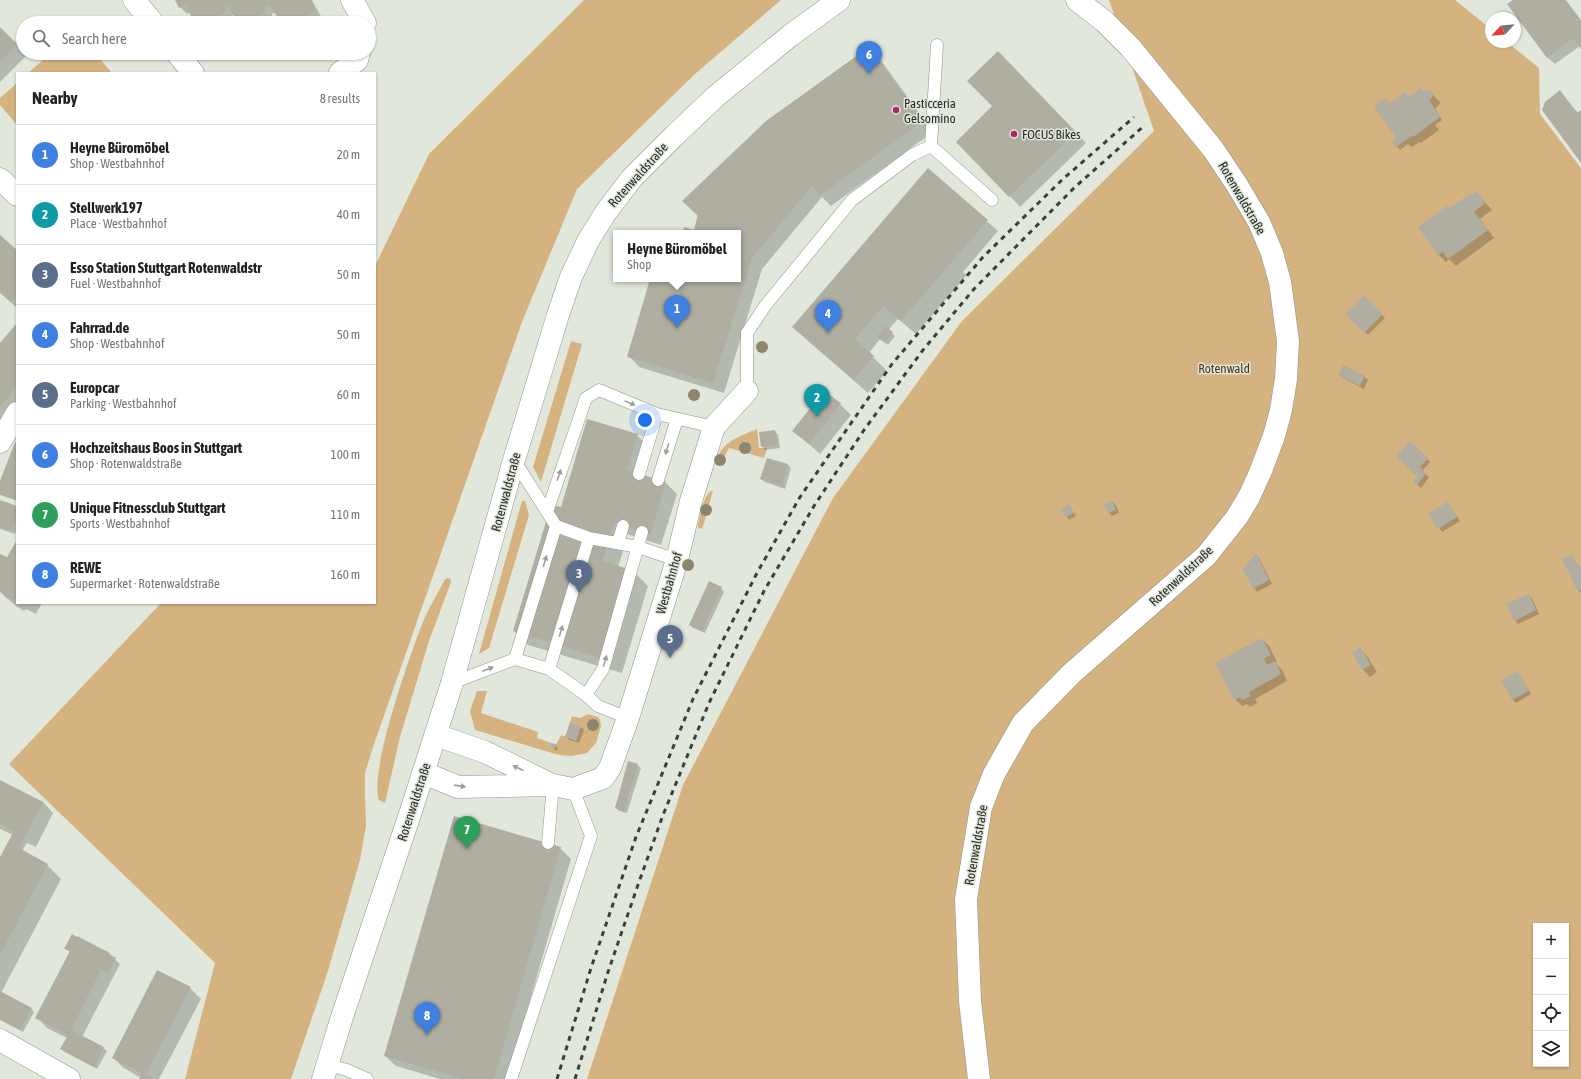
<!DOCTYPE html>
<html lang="en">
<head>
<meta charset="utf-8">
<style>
	:root { --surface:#fff; --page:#f6f6f6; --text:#222; --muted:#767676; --line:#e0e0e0; --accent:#0b8043 }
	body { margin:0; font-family:"Asap Condensed",sans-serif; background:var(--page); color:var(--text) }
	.controls { position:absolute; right:12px; bottom:12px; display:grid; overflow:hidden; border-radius:0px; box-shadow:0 1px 3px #0004 }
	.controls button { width:36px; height:36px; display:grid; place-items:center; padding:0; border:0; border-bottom:1px solid var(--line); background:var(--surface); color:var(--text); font:20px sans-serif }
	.compass { position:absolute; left:1485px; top:12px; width:36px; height:36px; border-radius:50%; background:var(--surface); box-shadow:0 1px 3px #0004; rotate:244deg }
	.you { position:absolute; left:645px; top:420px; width:14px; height:14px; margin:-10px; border:3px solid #fff; border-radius:50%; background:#1a73e8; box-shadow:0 0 0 6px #1a73e833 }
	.badge { display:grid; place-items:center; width:26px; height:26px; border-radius:50%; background:var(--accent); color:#fff; font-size:13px; font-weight:700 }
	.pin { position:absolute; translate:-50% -33px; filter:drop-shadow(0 1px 2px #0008) }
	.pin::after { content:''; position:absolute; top:21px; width:14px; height:12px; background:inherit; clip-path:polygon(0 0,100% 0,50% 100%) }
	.popup { position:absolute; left:613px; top:230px; width:128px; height:52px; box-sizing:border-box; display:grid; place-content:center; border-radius:0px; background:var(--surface); filter:drop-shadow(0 1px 3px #0005); font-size:13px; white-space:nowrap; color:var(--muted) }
	.popup b { font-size:15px; color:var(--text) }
	.popup::after { content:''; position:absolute; left:50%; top:100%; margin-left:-8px; border:8px solid transparent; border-top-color:var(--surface) }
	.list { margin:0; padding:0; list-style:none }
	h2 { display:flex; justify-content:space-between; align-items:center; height:52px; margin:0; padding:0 16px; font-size:17px }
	h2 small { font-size:13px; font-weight:400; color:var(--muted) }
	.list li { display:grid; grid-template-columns:26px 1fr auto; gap:12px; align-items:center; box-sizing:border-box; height:60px; padding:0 16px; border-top:1px solid var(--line) }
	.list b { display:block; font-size:15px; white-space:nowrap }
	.list p { margin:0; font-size:13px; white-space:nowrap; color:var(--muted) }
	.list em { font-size:13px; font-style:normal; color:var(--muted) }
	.icon { flex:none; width:22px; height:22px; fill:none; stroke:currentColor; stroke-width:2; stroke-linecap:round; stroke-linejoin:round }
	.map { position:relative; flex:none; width:1581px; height:1079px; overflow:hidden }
	.search { position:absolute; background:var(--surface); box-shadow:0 1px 3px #0004; left:16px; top:16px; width:360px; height:44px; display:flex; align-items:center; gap:10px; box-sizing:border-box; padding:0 14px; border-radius:22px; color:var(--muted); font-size:15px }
	.panel { position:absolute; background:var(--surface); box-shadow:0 1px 3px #0004; left:16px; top:72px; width:360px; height:532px; border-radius:0px }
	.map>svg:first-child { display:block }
	.green { fill:#d5b381; fill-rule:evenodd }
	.shadow { fill:#0003 }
	.building { fill:#afaea1 }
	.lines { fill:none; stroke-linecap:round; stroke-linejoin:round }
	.service-casing { stroke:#8e9488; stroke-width:13 }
	.minor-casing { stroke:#8e9488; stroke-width:23 }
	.secondary-casing { stroke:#8e9488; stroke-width:23 }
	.service { stroke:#fff; stroke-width:12 }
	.minor { stroke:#fff; stroke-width:22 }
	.secondary { stroke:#fff; stroke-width:22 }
	.rail { stroke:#3d403a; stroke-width:3; stroke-dasharray:5 5; stroke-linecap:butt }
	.tree { fill:#8d856e }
	.oneway { fill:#9fa09e }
	.poi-dot { fill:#b02768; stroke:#e1e8db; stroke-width:1.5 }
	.labels { text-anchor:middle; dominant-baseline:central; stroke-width:3; stroke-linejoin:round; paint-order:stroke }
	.poi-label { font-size:13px; fill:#292c27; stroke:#e1e8db; text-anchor:start }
	.street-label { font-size:13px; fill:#292c27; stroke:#e1e8db }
	.park-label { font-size:13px; fill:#493414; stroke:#e1e8db }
</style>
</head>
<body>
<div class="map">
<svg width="1581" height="1079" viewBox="0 0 1581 1079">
	<rect width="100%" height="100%" fill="#e1e8db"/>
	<!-- green -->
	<path class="green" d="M584,0H781L695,74L577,189L522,322L373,747L365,773V797L366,826L360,860L328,971L291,1079H185L215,963L9,764L161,603H375V266L429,154Z
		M1109,0H1455L1491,29V42H1507L1539,68L1540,114L1581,168V1079H587L683,785L833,498L962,321L1154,131ZM1536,926H1566V1064H1536Z
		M51,53H95L112,73H28Z
		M17,83V125L0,105V98Z
		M571,341L582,344L541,482L533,467Z
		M757,429L759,448H767L764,458L729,448L721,463L718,462C717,443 743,435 757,429Z
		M713,490L703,527L700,529L698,527V524C701,514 703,494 713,490Z
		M522,501H525L529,515L489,648L479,654Z
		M448,578L451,579V582L429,641L400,737L385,803L379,800C368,773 412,648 425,617C431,604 439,591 445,579Z
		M477,691H487L481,713L538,732L537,738L551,743L550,747L554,749L561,735L576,740L581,726L570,722L572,716L580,718L588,714L598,717L600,720L601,726L596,743L587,753L571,756L559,755L475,730L470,711Z"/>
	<!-- shadow -->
	<path class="shadow" d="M176,0H312L322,18L314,23H282L276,12L272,14V20L267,23H239L233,14L231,21L227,23H196L190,12L187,14L180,7Z
		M1514,0H1566L1581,20V47L1580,46L1555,64L1548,58Z
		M0,28L23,51V53L27,55L0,82Z
		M869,48L880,59L933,132L831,206L822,197L762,269L724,393L639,367L629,356L651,279H738V233H684L695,231L698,216L683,202Z
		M1009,63L1086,143L1020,207L1010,196L994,106Z
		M1429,91L1440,102L1439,105L1435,108L1442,120L1435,125L1439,130L1421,143L1420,142L1412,147L1408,144L1400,150L1393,141L1397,138L1390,104Z
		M1560,92L1578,113L1581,111V161Z
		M928,170L998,231L963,272L967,275L916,334L898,319L888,330L895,336L888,345L880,339L869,353L887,371L868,393L808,341L794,327Z
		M1476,192L1492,210L1480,219L1494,238L1456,266L1449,259L1446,262L1439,255L1419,227Z
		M0,235L17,251V308L0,293Z
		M1364,296L1385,318L1368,335L1346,314Z
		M17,325V411L0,440V345Z
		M1344,366L1365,377L1368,380L1364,389L1343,378L1339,374Z
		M840,404L851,415L820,454L794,431Z
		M775,431L778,435L780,448L765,450L762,446Z
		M637,435L648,446L640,475L666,483L677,494L661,545L621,532L627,538L618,567L634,572L648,586L622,673L528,645L514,631L565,510Z
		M1410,442L1430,462L1422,471L1429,477L1421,488L1414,482L1418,477Z
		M17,445V501L0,495V486Z
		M768,459L788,465L791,468L785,489L765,482L761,479Z
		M0,501L17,507V528L15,534L0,529Z
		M1112,502L1116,505L1119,513L1112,516L1109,512Z
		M1447,503L1460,521L1442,532L1430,514Z
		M1069,505L1076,516L1069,520L1062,509Z
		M17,542V603H42L36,614L26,609L24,611L16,606L0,592V555L7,558Z
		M1256,555L1259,558L1272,584L1257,592L1254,588Z
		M1571,556L1579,567L1581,566V593L1579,591Z
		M721,588L724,592L705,633L693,628L690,625Z
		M1528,595L1532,598L1539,614L1518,624L1515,620Z
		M1262,639L1269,646L1277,662L1275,663L1282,670L1287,681L1255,699L1257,703L1250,707L1247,704L1242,706L1235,699Z
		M1360,649L1367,656L1377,672L1370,677L1363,670L1353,653Z
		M1518,672L1531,694L1516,703L1513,700Z
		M581,727L584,730L579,743L569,740L566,736Z
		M555,745L558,748L557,751L551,747Z
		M637,765L641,768L627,813L619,811L616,808Z
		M0,781L43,802L53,813L36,847L27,843L22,851L47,865L61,879L1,993L31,1009L34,1012L23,1032L0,1020V857L1,858L13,835L0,829Z
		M560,848L571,859L507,1079H440L396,1066L385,1056Z
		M78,937L109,954L120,964L82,1037L103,1048L107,1051L97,1069L65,1052L61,1049L67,1038L47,1028L37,1017L70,952L66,948Z
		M190,988L201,999L159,1079H140L141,1078L124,1068L113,1058Z"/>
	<!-- building -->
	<path class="building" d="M175,0H310L316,11L294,23H281L270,5L265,7V13L247,23H238L228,6L225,7L224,14L207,23H195L185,5L179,8Z
		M1513,0H1565L1581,21V49L1573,38L1547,58L1507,4Z
		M0,27L17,44L0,62Z
		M869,47L923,121L819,196L812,186L752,258L713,383L627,357L650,279H738V233H683L684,227L694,230L698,214L682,201L766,121Z
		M998,51L1076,132L1009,197L956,142L992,106L967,81Z
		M1421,88L1423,91L1430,90L1433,94L1432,98L1429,100L1440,117L1413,137L1412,136L1396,147L1392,141L1396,138L1374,106L1385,98L1390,103L1405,92L1409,97Z
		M1560,90L1577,113L1581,110V163L1542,110L1545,102Z
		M928,168L988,220L901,321L883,306L855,339L874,356L854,379L792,327Z
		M1476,191L1485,203L1474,212L1488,230L1448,259L1443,252L1438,255L1418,227L1447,206L1450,208L1469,194V196Z
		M0,235L17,250V295L11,302L0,292Z
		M1364,295L1383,314L1364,333L1345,314Z
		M17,323V387L0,407V343Z
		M885,326L893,332L885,343L877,337Z
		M1343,365L1365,376L1360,386L1338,375Z
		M824,391L841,403L809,444L792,431Z
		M587,419L638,434L627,470L666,482L650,535L614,523L602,561L635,571L608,660L513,631L551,505L561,507Z
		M775,430L777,445L761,447L759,432Z
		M1410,441L1428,458L1420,467L1426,473L1417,485L1413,482L1417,477L1396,456Z
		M15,442L17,444V500L0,494V481Z
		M767,458L788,464L782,486L760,479Z
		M0,500L17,506V516L12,531L0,527Z
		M1112,501L1116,510L1108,513L1104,504Z
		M1447,502L1457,517L1438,529L1428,514Z
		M1069,504L1074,513L1065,517L1061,509Z
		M17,540V600L15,599L13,601L4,596L5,593L0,590V554L7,557Z
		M1256,553L1269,580L1253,589L1243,569Z
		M1572,554L1578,567L1581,565V590L1578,592L1562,559Z
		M709,581L722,587L702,631L689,625Z
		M1529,594L1536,610L1514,621L1506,604Z
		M1262,638L1271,655L1264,659L1267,665L1275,661L1281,674L1249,692L1251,696L1242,700L1240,697L1234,700L1215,663Z
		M1360,647L1371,665L1362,670L1352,653Z
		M1518,671L1529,691L1512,700L1501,680Z
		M570,722L581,726L576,741L565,737Z
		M551,743L556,744L554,749L550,747Z
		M628,761L638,764L624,811L615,808Z
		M0,780L43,802L19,848L48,864L0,955V857L14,831L0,824Z
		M454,816L561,847L494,1079H463L384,1056Z
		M72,934L77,937V936L110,953L109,954L116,958L108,973L101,970L71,1030L104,1047L94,1067L60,1049L68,1035L35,1018L70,951L64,949Z
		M157,970L191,987L146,1074L154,1079H139L142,1074L112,1058Z
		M0,991L32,1008L20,1030L0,1019Z"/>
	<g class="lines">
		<defs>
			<path id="service" d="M931,146L992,200
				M747,391V333L765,306L852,200L912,155L931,146L937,45
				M639,474L657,414
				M658,480L677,419
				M547,512L586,398L599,390L657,414L714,427
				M556,526L589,538L638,547L677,560
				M618,543L623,526
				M515,659L549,669L586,695L598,706L628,718
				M549,669L589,538
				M452,683L515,659L556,526L514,460
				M586,695L603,669L642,532
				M548,843L553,785
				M328,1065L347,1070L367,1079
				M511,1079L591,836L573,789"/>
			<path id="minor" d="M134,0L153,23
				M352,0L365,23
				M177,53L193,73
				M340,73L357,60L359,53
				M0,179L17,195
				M0,442L17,413
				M436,735L485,752L552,785
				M424,773L458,787L553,785L573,789L603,778L610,768L628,718L677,560L691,501L714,427L747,391
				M0,1040L69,1079"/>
			<path id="secondary" d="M323,1079L342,1017L411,811L452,683L514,460L558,315L571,277L588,241L606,212L632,178L674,136L715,97L791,35L839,0
				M979,1079L970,1001L966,899L981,807L994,774L1023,723L1072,673L1206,556L1237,517L1249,497L1260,473L1274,436L1281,410L1286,379L1288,341L1280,282L1272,253L1259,222L1237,185L1213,149L1130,47L1105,22L1077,0"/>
		</defs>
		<!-- service casing -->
		<use href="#service" class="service-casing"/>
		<!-- minor casing -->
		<use href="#minor" class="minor-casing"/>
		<!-- secondary casing -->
		<use href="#secondary" class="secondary-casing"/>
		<!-- service -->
		<use href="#service" class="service"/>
		<!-- minor -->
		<use href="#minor" class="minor"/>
		<!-- secondary -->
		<use href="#secondary" class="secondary"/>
		<!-- rail -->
		<path class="rail" d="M557,1079L591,968L636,837L693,699L757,573L800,497L892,364L983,257L1063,179L1134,117
			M575,1079L608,972L639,882L663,815L709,703L764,591L814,506L864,430L923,350L974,289L1074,188L1145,125"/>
	</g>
	<!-- trees -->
	<g class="tree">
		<circle cx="762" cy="347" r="6"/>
		<circle cx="694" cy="395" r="6"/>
		<circle cx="745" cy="448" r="6"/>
		<circle cx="720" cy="460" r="6"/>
		<circle cx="706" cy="510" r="6"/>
		<circle cx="688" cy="565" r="6"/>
		<circle cx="593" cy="725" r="6"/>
	</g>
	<!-- one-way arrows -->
	<defs><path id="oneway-solid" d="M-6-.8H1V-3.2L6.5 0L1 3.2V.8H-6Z"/></defs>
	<g class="oneway">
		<use href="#oneway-solid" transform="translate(630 403) rotate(23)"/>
		<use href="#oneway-solid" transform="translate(667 449) rotate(107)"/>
		<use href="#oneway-solid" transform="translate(559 475) rotate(-71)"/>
		<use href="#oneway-solid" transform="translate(545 561) rotate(-73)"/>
		<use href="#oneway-solid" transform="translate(561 631) rotate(-73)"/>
		<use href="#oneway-solid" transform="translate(605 661) rotate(-74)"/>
		<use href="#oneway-solid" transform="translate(488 669) rotate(-21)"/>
		<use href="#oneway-solid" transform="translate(518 768) rotate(-155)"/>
		<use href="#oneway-solid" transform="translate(460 786) rotate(8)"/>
	</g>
	<!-- markers -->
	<g class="poi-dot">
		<circle cx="896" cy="110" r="4"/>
		<circle cx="1014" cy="134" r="4"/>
	</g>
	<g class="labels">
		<!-- poi labels -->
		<g class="poi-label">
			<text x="904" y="103">Pasticceria<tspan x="904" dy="15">Gelsomino</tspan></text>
			<text x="1022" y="134">FOCUS Bikes</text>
		</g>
		<!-- street labels -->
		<g class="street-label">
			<text transform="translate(638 175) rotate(-48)">Rotenwaldstraße</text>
			<text transform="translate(1242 198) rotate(60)">Rotenwaldstraße</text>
			<text transform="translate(506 492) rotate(-75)">Rotenwaldstraße</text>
			<text transform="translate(1181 576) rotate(-43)">Rotenwaldstraße</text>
			<text transform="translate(669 583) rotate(-74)">Westbahnhof</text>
			<text transform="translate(414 802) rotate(-72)">Rotenwaldstraße</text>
			<text transform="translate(976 845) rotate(-80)">Rotenwaldstraße</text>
		</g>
		<!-- park labels -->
		<g class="park-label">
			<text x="1224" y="368">Rotenwald</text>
		</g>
	</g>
</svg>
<div class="controls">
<button>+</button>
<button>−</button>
<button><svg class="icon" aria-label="locate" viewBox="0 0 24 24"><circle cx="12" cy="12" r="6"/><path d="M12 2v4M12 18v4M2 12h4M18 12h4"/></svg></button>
<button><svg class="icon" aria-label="layers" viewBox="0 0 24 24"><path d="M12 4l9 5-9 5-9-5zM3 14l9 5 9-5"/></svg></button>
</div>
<svg class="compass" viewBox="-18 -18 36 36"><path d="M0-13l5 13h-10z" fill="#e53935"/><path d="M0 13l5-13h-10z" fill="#767676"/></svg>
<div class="you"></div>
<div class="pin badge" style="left:677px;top:328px;background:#3f7fe0">1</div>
<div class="popup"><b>Heyne Büromöbel</b>Shop</div>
<div class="pin badge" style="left:817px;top:417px;background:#0f9aa8">2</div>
<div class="pin badge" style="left:579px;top:593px;background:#5c6f8a">3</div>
<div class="pin badge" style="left:828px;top:333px;background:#3f7fe0">4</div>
<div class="pin badge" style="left:670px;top:658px;background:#5c6f8a">5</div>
<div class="pin badge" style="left:869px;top:74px;background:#3f7fe0">6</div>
<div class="pin badge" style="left:467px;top:849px;background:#2e9e5b">7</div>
<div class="pin badge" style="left:427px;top:1035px;background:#3f7fe0">8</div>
<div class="search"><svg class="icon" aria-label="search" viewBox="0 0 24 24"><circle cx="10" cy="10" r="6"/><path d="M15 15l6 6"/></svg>Search here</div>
<section class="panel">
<h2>Nearby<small>8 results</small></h2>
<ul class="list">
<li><span class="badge" style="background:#3f7fe0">1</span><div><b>Heyne Büromöbel</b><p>Shop · Westbahnhof</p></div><em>20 m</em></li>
<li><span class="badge" style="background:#0f9aa8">2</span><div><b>Stellwerk197</b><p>Place · Westbahnhof</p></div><em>40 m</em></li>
<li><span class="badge" style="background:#5c6f8a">3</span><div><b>Esso Station Stuttgart Rotenwaldstr</b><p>Fuel · Westbahnhof</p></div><em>50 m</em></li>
<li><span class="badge" style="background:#3f7fe0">4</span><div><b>Fahrrad.de</b><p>Shop · Westbahnhof</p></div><em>50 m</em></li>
<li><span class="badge" style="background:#5c6f8a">5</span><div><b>Europcar</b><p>Parking · Westbahnhof</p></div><em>60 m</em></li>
<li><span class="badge" style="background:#3f7fe0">6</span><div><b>Hochzeitshaus Boos in Stuttgart</b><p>Shop · Rotenwaldstraße</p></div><em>100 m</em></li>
<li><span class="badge" style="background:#2e9e5b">7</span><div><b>Unique Fitnessclub Stuttgart</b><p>Sports · Westbahnhof</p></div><em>110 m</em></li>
<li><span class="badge" style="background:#3f7fe0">8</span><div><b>REWE</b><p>Supermarket · Rotenwaldstraße</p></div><em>160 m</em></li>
</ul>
</section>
</div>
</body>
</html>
